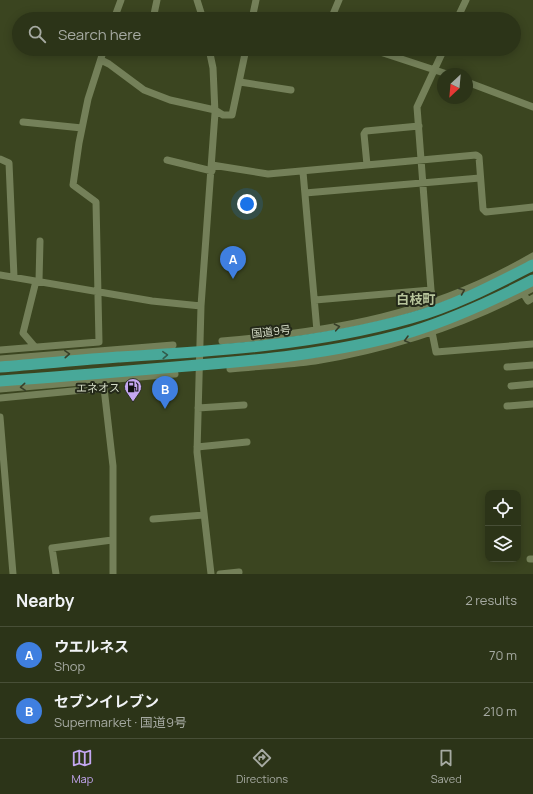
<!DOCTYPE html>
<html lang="en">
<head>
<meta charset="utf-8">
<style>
	:root { --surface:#2c3418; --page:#343c21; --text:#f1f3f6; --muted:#a6aaa2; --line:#484f37; --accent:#c4a7f1 }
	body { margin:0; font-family:Manrope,"Noto Sans JP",sans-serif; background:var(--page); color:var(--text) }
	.controls { position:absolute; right:12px; bottom:12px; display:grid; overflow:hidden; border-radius:8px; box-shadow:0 2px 10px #0003 }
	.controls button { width:36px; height:36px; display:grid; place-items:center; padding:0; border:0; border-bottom:1px solid var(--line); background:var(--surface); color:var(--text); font:20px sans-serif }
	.compass { position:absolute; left:437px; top:68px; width:36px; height:36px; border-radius:50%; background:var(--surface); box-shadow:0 2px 10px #0003; rotate:206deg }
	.you { position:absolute; left:247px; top:204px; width:14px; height:14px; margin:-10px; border:3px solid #fff; border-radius:50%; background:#1a73e8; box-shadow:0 0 0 6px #1a73e833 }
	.badge { display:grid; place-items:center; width:26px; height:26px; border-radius:50%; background:var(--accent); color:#fff; font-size:13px; font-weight:700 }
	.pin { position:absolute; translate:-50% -33px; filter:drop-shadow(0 1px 2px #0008) }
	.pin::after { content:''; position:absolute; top:21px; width:14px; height:12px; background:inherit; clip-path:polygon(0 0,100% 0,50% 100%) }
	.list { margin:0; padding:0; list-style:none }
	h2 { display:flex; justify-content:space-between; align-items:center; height:52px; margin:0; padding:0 16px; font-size:17px }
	h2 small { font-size:13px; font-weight:400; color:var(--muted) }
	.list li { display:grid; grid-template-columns:26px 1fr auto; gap:12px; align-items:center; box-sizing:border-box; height:56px; padding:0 16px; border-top:1px solid var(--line) }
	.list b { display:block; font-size:15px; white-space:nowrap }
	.list p { margin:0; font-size:13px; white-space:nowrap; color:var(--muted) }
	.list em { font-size:13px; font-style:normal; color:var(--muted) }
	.icon { flex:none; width:22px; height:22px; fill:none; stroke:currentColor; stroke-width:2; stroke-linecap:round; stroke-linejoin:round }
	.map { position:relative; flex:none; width:533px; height:574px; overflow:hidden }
	.search { position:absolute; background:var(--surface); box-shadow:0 2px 10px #0003; left:12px; right:12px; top:12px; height:44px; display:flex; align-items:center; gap:10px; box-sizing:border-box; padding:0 14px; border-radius:22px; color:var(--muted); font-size:15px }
	.sheet { height:164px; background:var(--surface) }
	nav { display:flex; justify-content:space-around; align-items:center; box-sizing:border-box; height:56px; border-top:1px solid var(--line); background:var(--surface); font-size:11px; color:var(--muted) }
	nav a { display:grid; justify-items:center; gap:2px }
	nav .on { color:var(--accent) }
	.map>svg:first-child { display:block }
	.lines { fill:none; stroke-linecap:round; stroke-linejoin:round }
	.minor { stroke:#748059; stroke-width:7 }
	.highway { stroke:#48a899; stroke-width:11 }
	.oneway { stroke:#383f29 }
	.oneway2 { stroke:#325c4c }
	.labels { text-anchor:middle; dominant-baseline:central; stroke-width:4; stroke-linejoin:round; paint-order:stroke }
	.street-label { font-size:11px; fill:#d6ddc8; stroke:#242919 }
	.poi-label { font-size:11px; fill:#d6ddc8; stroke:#242919; text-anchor:end }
	.quarter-label { font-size:13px; font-weight:bold; fill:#b7c49b; stroke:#242919 }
</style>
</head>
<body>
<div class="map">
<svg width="533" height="574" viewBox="0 0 533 574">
	<rect width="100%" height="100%" fill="#3b4520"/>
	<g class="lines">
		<!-- minor -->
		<path class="minor" d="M197,0L203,19
			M114,19L121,0
			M153,19L157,0
			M252,19L256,0
			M331,19L339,0
			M457,19L466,0
			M209,49L213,68L215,113L201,306L197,452L211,574
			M371,49L447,74
			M101,60L109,64L144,90L170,100L215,110L223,115H232L246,49
			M240,82L291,90
			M467,82L533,107
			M23,122L82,128
			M0,159L9,163L14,277
			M167,160L212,171
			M212,165L268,174L476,155L479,157L483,209L486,212L533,207
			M367,165L364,134L366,131L419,126
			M303,172L317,331
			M305,193L480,178
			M0,275L152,301L201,306
			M39,281L40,241
			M523,293L528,301L533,298
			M315,300L431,290
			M434,302L431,290L417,107L444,49
			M432,332L436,352L533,344
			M222,341C336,331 432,315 533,256
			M35,347L23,333L36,281
			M0,350L99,342L96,202L73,185L79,143L88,99L104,49
			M0,359L173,345
			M507,367L533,365
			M230,369C258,366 287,365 315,361C392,348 464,325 533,288
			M511,386L533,384
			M0,389L175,374
			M0,398L104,388L113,466V574
			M507,406L533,404
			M198,408L244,405
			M0,417L13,574
			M197,447L247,442
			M153,519L204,515
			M530,559H533
			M56,574L52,548L112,540
			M220,574L239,572"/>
		<!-- highway -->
		<path class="highway" d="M0,367C39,364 78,360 118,357C216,351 316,345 411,318C454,306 494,285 533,265
			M0,381C58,377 117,372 175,367C254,361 334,354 411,332C453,319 494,300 533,280"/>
	</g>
	<!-- one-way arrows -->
	<defs><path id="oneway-chevron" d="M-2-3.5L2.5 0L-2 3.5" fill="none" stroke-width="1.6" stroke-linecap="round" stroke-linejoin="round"/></defs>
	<g class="oneway">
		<use href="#oneway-chevron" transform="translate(462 291) rotate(-22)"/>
		<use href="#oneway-chevron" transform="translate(337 327) rotate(-11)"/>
		<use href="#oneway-chevron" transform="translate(407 340) rotate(165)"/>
		<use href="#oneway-chevron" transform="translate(67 354) rotate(-4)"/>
		<use href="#oneway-chevron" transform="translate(23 387) rotate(175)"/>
	</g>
	<use class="oneway2" href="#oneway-chevron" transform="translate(165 355) rotate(-3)"/>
	<!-- icons -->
	<defs>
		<symbol id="fuel-pin" viewBox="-11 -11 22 30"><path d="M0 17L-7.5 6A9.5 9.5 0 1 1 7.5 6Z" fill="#c4a7f1" stroke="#242919"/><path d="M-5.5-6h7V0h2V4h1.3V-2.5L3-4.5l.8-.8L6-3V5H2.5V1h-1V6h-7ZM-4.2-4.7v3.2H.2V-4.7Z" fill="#111"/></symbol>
	</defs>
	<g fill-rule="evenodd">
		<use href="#fuel-pin" x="123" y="377" width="20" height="27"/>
	</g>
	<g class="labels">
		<!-- street labels -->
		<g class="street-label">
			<text transform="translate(271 331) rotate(-6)">国道9号</text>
		</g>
		<!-- poi labels -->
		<g class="poi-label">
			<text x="120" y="387">エネオス</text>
		</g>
		<!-- quarter labels -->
		<g class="quarter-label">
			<text x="416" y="299">白枝町</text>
		</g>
	</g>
</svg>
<div class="controls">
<button><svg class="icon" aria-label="locate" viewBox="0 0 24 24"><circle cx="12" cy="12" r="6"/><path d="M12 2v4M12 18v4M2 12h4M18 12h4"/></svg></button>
<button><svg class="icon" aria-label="layers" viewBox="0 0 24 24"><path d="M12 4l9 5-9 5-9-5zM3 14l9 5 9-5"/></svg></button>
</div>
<svg class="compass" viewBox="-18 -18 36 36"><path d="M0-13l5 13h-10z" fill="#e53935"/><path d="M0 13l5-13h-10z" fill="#a6aaa2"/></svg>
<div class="you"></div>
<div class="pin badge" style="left:233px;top:279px;background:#3f7fe0">A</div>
<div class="pin badge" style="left:165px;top:409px;background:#3f7fe0">B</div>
<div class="search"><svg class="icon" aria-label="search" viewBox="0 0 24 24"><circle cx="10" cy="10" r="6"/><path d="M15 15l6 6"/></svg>Search here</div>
</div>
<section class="sheet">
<h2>Nearby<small>2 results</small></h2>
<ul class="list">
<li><span class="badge" style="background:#3f7fe0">A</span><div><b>ウエルネス</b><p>Shop</p></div><em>70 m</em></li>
<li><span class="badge" style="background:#3f7fe0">B</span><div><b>セブンイレブン</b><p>Supermarket · 国道9号</p></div><em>210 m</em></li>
</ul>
</section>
<nav>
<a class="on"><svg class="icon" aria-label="map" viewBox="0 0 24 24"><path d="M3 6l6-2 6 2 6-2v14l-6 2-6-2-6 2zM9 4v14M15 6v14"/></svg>Map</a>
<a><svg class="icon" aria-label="directions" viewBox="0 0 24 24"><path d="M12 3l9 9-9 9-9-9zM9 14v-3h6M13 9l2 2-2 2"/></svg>Directions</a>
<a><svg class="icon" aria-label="saved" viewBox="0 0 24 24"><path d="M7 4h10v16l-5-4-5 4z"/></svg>Saved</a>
</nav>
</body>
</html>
